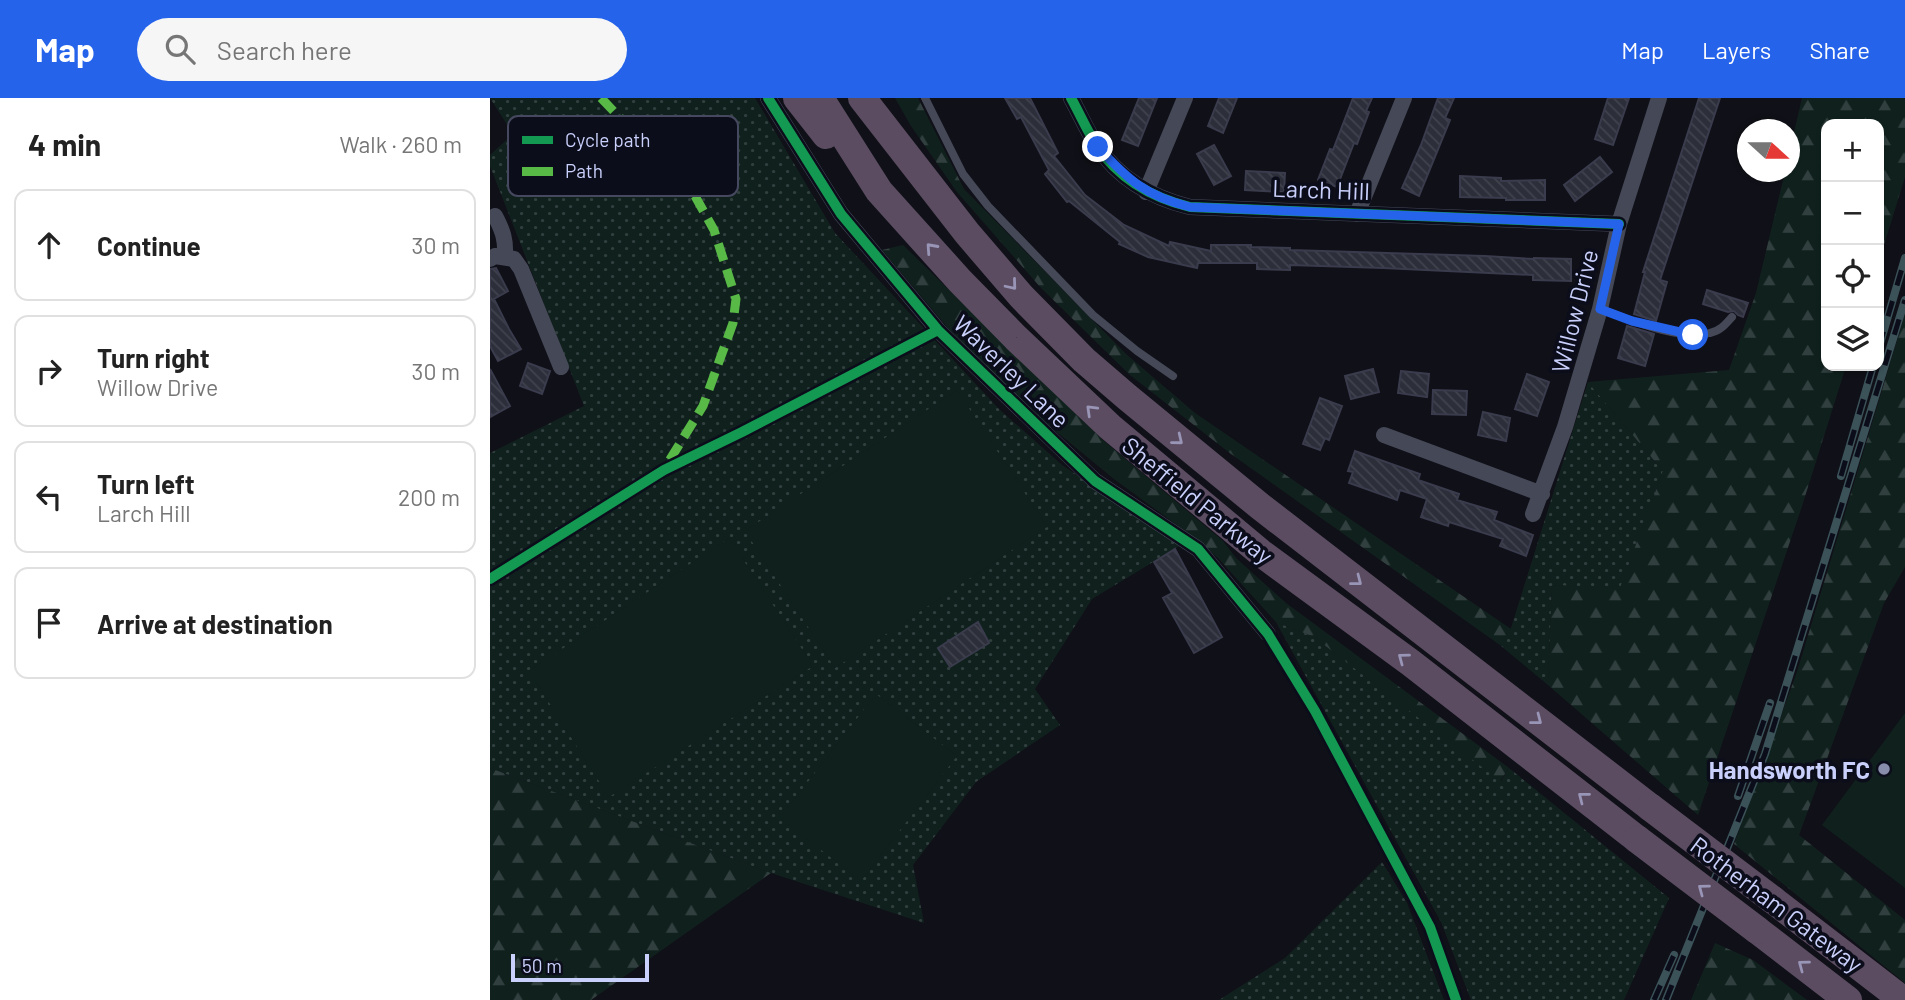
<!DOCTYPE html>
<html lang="en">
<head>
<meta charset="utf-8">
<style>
	:root { --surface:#fff; --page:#f6f6f6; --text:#222; --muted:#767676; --line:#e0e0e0; --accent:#2563eb }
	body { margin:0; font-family:Barlow,sans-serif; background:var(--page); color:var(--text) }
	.controls { position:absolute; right:21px; top:21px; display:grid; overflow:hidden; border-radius:14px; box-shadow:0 2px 5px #0004 }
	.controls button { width:63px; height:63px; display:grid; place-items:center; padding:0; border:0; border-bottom:2px solid var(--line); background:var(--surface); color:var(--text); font:35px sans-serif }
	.compass { position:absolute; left:1247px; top:21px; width:63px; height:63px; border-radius:50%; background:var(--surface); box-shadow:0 2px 5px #0004; rotate:111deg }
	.scale { position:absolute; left:21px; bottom:18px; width:138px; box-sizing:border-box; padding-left:7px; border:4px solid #c9d0fb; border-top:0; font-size:19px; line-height:24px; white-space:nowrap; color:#c9d0fb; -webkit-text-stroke:5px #0c0d1b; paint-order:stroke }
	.stop { position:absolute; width:21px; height:21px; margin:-16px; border:5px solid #2563eb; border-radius:50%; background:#fff }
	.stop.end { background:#2563eb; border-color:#fff; box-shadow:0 2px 7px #0008 }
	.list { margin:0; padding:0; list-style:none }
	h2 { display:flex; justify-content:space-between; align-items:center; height:91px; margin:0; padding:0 28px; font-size:30px }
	h2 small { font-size:23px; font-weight:400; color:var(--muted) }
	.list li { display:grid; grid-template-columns:46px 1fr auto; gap:21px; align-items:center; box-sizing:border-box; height:112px; margin:0 14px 14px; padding:0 14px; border:2px solid var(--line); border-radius:14px }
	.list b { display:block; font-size:26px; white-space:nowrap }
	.list p { margin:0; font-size:23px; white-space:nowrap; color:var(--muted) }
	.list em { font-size:23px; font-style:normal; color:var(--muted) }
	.icon { flex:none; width:38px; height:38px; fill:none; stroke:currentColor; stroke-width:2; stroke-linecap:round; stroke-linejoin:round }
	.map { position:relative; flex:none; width:1415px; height:902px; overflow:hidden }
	header { display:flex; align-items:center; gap:42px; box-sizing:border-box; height:98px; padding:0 35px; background:var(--accent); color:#fff }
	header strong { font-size:33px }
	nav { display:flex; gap:38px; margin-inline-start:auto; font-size:24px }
	.search { width:490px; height:63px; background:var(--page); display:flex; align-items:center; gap:18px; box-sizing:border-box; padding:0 24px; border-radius:38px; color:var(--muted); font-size:26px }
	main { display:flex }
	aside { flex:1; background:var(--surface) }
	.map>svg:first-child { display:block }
	.grass { fill:url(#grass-dots) }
	.forest { fill:url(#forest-firs) }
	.garden { fill:#10211d }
	.building { fill:url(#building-back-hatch); stroke:#3a3b4c; stroke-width:2 }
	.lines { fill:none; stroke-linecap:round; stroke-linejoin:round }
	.lane { stroke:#454857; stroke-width:8 }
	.street { stroke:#454857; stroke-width:16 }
	.highway { stroke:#5b4c61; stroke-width:28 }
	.rail-casing { stroke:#3b5259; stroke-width:8 }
	.rail { stroke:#0c0d1b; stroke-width:5; stroke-dasharray:16; stroke-linecap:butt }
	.highway-bridge { stroke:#5b4c61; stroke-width:28 }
	.quiet { stroke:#58b947; stroke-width:9; stroke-dasharray:18 9; stroke-linecap:butt }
	.cycleway-casing { stroke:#0c0d1b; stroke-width:15 }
	.cycleway { stroke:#139951; stroke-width:10 }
	.oneway { stroke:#9895b6 }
	.route { stroke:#2563eb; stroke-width:9 }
	.poi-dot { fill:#888dac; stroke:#0c0d1b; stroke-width:2.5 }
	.labels { text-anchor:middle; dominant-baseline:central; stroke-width:7; stroke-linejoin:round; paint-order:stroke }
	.street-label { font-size:24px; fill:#c9d0fb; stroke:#0c0d1b }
	.poi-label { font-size:24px; font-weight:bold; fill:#c9d0fb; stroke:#0c0d1b; text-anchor:end }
	.key { fill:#0c0d1b; stroke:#45485e; stroke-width:2 }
	.key-label { font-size:19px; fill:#c9d0fb }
</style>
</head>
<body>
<header>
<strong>Map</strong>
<div class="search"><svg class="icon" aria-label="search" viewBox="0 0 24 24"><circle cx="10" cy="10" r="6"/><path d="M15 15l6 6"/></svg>Search here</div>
<nav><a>Map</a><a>Layers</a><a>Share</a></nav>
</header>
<main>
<aside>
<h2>4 min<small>Walk · 260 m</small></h2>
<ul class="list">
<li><svg class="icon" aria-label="ahead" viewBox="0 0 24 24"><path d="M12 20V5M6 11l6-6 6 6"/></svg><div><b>Continue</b></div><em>30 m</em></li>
<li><svg class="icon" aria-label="right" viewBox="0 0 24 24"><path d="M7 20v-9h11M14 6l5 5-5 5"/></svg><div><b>Turn right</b><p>Willow Drive</p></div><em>30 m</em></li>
<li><svg class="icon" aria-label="left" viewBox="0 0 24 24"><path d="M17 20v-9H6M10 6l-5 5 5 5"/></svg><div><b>Turn left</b><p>Larch Hill</p></div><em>200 m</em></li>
<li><svg class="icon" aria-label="arrive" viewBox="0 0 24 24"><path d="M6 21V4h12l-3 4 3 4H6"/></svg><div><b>Arrive at destination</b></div></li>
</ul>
</aside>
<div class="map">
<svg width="1415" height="902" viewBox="0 0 1415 902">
	<defs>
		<pattern id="grass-dots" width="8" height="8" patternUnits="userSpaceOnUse" patternTransform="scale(1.75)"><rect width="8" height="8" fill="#10211d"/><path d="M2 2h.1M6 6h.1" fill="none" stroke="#31403f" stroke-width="1.8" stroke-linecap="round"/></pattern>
		<pattern id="forest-firs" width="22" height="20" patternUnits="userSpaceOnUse" patternTransform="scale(1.75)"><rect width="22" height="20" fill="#10211d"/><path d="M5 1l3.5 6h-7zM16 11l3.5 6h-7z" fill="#31403f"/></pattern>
		<pattern id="building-back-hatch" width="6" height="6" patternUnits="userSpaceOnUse" patternTransform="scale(1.75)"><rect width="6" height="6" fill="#2c2e3a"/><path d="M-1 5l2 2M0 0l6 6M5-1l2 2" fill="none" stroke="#40424e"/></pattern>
	</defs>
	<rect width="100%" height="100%" fill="#101018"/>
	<!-- grass -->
	<path class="grass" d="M0,0H265L345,135L509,311L572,367L691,447L602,501L545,591L570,627L486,684L423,767L434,825L281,775L0,670V355L94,308L0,68V57L23,36Z
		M1098,284L1173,373L1130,491L1062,487L1058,587L1010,547L1021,530Z
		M786,524L824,539L1011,683L1019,670L1179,800L1134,902H981L951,824Z
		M892,764L917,805L954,902H729L795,860Z"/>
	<!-- forest -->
	<path class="forest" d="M405,0H428L474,91L636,256L705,315L1021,531L1010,547L741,356L640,277L551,190L467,94L421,28Z
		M1312,0H1415V79L1389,163V26H1336V268H1356L1312,408L1208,717L1058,587L1062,487L1130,490L1173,373L1098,284L1239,272L1266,195L1295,74H1300V52Z
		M413,147L614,343L733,443L746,460L796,505L1019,670L1010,683L824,539L786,524L727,459L698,435L624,381L545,316L459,231L392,152Z
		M1415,216V469L1394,505L1309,737L1415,822V885L1244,746L1307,574Z
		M0,670L281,775L101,902H0Z
		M1225,845L1263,862L1317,902H1201Z"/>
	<!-- garden -->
	<path class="garden" d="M467,292L557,429L345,570L255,433Z
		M239,440L323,568L119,699L39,573Z
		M386,596L467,658L371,783L290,720Z
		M1415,615V790L1332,727Z"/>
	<!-- building -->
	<path class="building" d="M515,0H540L568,55L564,58L595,97L634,127L679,148L680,144L721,153V147H761V149L800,150V152L995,158L1044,161V160L1081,161V183L1043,182V177L893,170L800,167V172L767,171V165H708L707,170L658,159L629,146L630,144L579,103L577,104L555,76L559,72L531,19L527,21Z
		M649,0H667L648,48L632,42Z
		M729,0H747L733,35L718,28Z
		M863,0H882L876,13L879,14L867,46L864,45L847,89L828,82L840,51L843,52Z
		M948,0H964L955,20L960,22L929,98L912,90L931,47Z
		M1118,0H1139L1123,47L1105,41Z
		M1209,0H1230L1170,182L1177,184L1166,223L1144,216L1155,174H1153Z
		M724,47L741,78L724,87L707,56Z
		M1110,59L1122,74L1085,103L1074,87Z
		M756,73L795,75L794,94L755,92Z
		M970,78L1011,80V83L1055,82V102H1016V100L970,99Z
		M6,170L18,193L4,201L19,231L31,251L8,263L0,248V171Z
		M1217,192L1258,205L1253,219L1248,217L1244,213L1238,214L1213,206Z
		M1137,228L1164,236L1155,268L1128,260Z
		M38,265L60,273L52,296L30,288Z
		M0,271L20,308L0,319Z
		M883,271L889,294L861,301L855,278Z
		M911,273L939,276L937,299L908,295Z
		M1037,276L1059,284L1047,318L1025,311Z
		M943,292L977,293L976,317L942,316Z
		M830,300L852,308L839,342L835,340L830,352L813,346Z
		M993,314L1020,320L1016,343L988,337Z
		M865,353L930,376L928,382L969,396L967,402L1007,414L1004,422L1043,437L1036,458L1010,448L1013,441L959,424L958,428L931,419L937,401L910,392L907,402L859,385L863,374L858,373Z
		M685,451L732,539L704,555L673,500L682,495L664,464Z
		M488,524L499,545L460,569L448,550Z"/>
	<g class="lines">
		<!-- lane -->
		<path class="lane" d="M435,0L473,76L498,108L603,217L647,253L683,278
			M1110,211C1138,221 1190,243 1220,235C1230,233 1235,227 1242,219"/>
		<!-- street -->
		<path class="street" d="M278,0L351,116L448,232L605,383L708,451L778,536
			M581,0C590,16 597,33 607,48C629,81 663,100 700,109L1129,126
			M656,94L695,0
			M867,116L914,0
			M5,118C13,133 16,142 15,159
			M0,161L5,158L24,161L31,171L71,269
			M894,337L1052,396
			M1043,416L1075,329L1110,211L1129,126L1169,0"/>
		<!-- highway -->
		<path class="highway" d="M307,0L336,37
			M330,0L389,93L470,183L526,240L620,329L771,455L921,565L1147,741
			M372,0L477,135L531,198L594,262L637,299L771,409L1160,709
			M1283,802L1413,902
			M1267,832L1358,902"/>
		<defs>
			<path id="rail" d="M1389,249L1415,160
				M1351,378L1383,268
				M1248,698L1280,605
				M1164,902L1184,857
				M1176,902L1275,656L1415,202"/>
		</defs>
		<!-- rail casing -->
		<use href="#rail" class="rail-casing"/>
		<!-- rail -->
		<use href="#rail" class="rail"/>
		<!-- highway-bridge -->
		<path class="highway-bridge" d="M1160,709L1283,802
			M1147,741L1267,832"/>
		<!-- quiet -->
		<path class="quiet" d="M111,0L205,98L224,132L246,201L243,225L213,308L176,368"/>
		<defs>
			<path id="cycleway" d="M278,0L351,116L448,232L605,383L708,451L778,536L825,613L940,829L966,902
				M581,0C590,16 597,33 607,48C629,81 663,100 700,109L1129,126
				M0,481L174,372L252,334L448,232"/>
		</defs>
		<!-- cycleway casing -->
		<use href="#cycleway" class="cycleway-casing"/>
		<!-- cycleway -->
		<use href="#cycleway" class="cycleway"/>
	</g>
	<!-- one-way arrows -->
	<defs><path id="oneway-chevron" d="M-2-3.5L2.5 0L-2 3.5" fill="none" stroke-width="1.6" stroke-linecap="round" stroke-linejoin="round" transform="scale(1.75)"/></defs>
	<g class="oneway">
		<use href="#oneway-chevron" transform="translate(441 150) rotate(-132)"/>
		<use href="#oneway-chevron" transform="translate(522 187) rotate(50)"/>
		<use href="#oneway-chevron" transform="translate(601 312) rotate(-136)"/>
		<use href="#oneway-chevron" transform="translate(688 342) rotate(39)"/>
		<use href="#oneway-chevron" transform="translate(867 483) rotate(38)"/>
		<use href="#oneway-chevron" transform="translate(913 560) rotate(-143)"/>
		<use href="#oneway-chevron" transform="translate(1047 622) rotate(38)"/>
		<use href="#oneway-chevron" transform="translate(1093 699) rotate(-142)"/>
		<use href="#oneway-chevron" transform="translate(1213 791) rotate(-143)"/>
		<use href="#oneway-chevron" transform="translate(1313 867) rotate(-143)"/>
	</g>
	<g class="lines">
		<!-- route -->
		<path class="route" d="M608,49C638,82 656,98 700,109L1129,126L1110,211L1142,223L1203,237"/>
	</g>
	<!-- markers -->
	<circle class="poi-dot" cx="1394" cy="671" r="7"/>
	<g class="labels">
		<!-- street labels -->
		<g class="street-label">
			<text transform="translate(831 91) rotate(2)">Larch Hill</text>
			<text transform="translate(1084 213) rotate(-76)">Willow Drive</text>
			<text transform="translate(522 273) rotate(44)">Waverley Lane</text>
			<text transform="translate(708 402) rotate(39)">Sheffield Parkway</text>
			<text transform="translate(1287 806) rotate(37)">Rotherham Gateway</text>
		</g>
		<!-- poi labels -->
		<g class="poi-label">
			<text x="1380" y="671">Handsworth FC</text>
		</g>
	</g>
	<!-- legend -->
	<rect x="18" y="18" width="230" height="80" rx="10" class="key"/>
	<rect x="32" y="38" width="31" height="8" fill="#139951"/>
	<rect x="32" y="69" width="31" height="9" fill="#58b947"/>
	<g class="key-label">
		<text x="75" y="49">Cycle path</text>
		<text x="75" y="80">Path</text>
	</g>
</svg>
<div class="controls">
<button>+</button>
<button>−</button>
<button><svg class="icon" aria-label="locate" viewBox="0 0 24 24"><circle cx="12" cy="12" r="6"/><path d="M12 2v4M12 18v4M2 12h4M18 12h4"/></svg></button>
<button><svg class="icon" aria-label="layers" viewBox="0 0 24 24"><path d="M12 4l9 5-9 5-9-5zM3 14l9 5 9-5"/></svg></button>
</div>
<svg class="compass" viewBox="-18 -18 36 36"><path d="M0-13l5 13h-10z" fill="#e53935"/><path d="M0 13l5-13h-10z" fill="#767676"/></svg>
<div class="scale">50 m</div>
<div class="stop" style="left:1203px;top:237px"></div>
<div class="stop end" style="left:608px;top:49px"></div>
</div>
</main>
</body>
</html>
